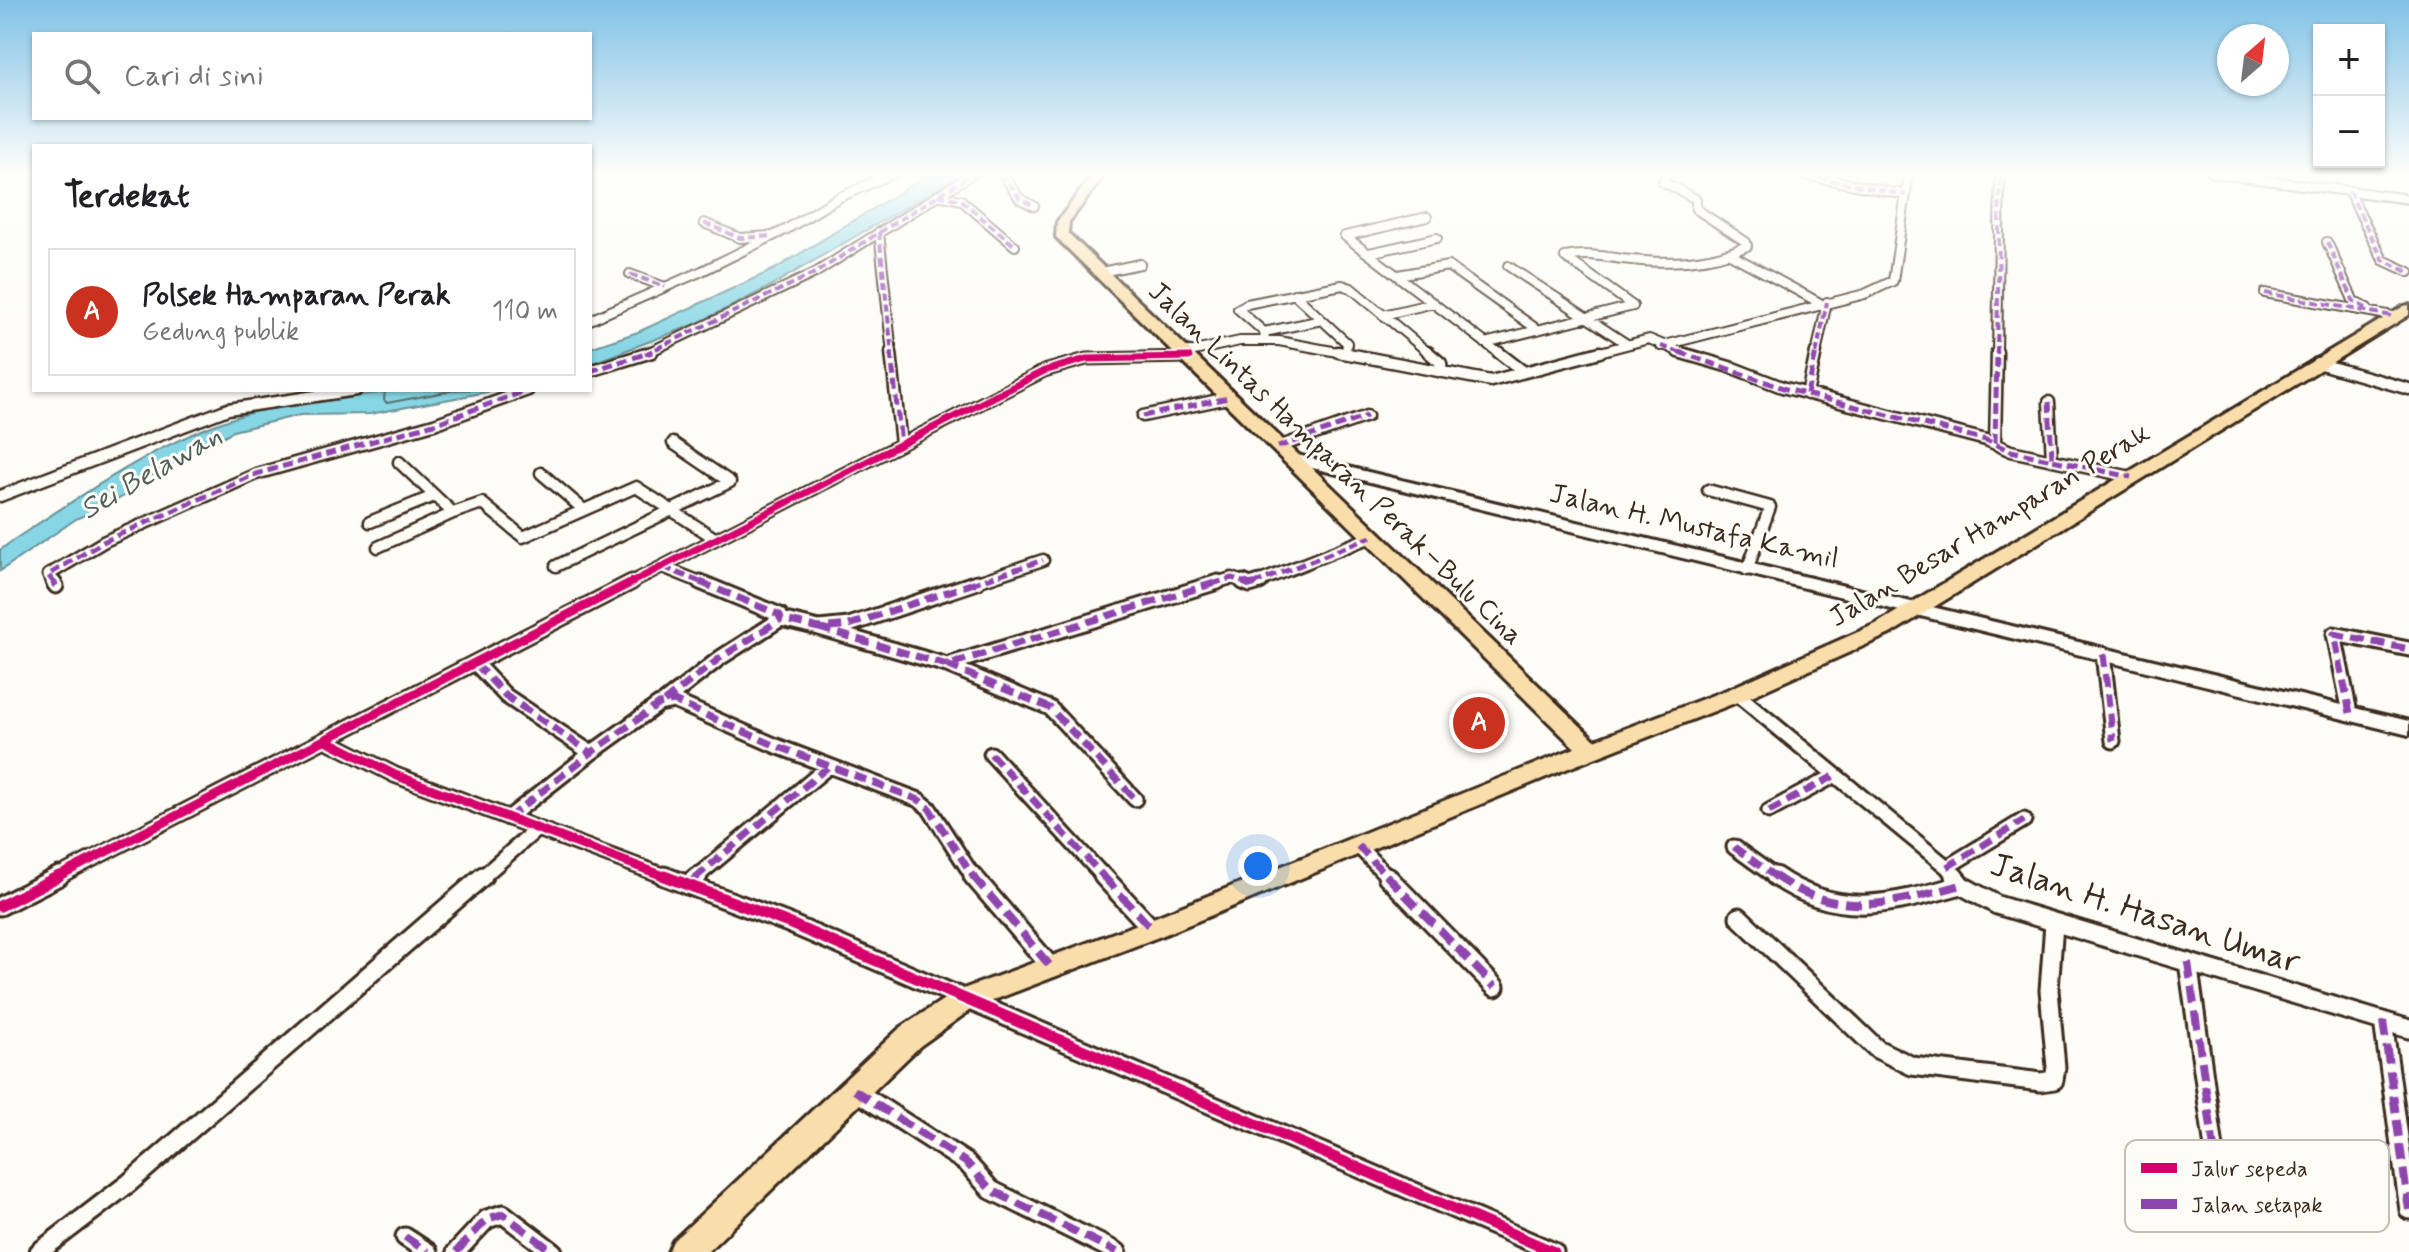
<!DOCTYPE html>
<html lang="id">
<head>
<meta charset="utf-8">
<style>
	:root { --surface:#fff; --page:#f2f2f2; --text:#202124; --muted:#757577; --line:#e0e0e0; --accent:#c8321e }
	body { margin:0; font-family:Mynerve,sans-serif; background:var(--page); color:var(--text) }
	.controls { position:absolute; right:24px; top:24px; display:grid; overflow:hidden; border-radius:0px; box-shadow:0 2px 6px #0004 }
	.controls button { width:72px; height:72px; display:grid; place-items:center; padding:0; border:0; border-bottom:2px solid var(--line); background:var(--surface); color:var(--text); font:40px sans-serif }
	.compass { position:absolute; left:2217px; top:24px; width:72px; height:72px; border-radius:50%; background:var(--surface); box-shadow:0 2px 6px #0004; rotate:28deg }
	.you { position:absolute; left:1258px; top:866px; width:28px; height:28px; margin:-20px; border:6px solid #fff; border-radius:50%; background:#1a73e8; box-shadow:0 0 0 12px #1a73e833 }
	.badge { display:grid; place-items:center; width:52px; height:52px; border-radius:50%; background:var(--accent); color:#fff; font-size:26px; font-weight:700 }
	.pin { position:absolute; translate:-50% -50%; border:4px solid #fff; box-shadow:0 2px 8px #0006 }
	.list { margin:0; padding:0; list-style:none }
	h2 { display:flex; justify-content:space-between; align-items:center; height:104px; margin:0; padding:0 32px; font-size:34px }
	h2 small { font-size:26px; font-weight:400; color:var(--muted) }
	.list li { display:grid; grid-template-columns:52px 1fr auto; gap:24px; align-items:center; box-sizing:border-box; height:128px; margin:0 16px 16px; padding:0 16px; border:2px solid var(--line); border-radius:0px }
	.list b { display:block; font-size:30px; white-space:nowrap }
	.list p { margin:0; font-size:26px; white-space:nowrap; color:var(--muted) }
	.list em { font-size:26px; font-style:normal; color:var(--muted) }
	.icon { flex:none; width:44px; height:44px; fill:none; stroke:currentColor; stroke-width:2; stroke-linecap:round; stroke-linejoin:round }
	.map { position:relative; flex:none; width:2409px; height:1252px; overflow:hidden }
	.search { position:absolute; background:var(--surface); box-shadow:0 2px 6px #0004; left:32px; top:32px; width:560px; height:88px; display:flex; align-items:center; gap:20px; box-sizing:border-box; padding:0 28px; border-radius:0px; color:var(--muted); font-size:30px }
	.panel { position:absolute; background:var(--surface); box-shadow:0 2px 6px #0004; left:32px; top:144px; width:560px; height:248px; border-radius:0px }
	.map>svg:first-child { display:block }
	.water { fill:#87d6e5; stroke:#699195; stroke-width:2 }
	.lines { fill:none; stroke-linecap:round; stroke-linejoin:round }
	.shore { stroke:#596f6e; stroke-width:2 }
	.street-far3-casing { stroke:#3b2a1e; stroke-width:12 }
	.street-far2-casing { stroke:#3b2a1e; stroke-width:15 }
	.street-far1-casing { stroke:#3b2a1e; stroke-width:19 }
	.street-casing { stroke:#3b2a1e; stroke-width:23 }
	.secondary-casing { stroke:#3b2a1e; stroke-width:6 }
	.primary-casing { stroke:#3b2a1e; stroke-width:6 }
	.street-far3 { stroke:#fdfcf7; stroke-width:8 }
	.street-far2 { stroke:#fdfcf7; stroke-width:10 }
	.street-far1 { stroke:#fdfcf7; stroke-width:13 }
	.street { stroke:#fdfcf7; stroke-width:17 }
	.secondary { fill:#fdfcf7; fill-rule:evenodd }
	.primary { fill:#f9deab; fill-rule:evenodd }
	.quiet-far3 { stroke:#8e44ad; stroke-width:4; stroke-dasharray:8 4; stroke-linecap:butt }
	.quiet-far2 { stroke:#8e44ad; stroke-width:5; stroke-dasharray:10 5; stroke-linecap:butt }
	.quiet-far1 { stroke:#8e44ad; stroke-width:7; stroke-dasharray:13 7; stroke-linecap:butt }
	.quiet { stroke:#8e44ad; stroke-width:8; stroke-dasharray:17 8; stroke-linecap:butt }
	.cycleway-far2-casing { stroke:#fdfcf7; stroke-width:11 }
	.cycleway-far1-casing { stroke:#fdfcf7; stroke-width:14 }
	.cycleway-casing { stroke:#fdfcf7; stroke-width:16 }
	.cycleway-far2 { stroke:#d6006c; stroke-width:7 }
	.cycleway-far1 { stroke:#d6006c; stroke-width:9 }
	.cycleway { stroke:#d6006c; stroke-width:11 }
	.labels { text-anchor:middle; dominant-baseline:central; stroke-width:6; stroke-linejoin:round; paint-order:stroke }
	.street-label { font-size:28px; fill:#3b2a1e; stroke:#fdfcf7 }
	.water-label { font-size:30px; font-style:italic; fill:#525e5a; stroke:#fdfcf7 }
	.near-street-label { font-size:34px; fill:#3b2a1e; stroke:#fdfcf7 }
	.key { fill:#fdfcf7; stroke:#c3bdb6; stroke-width:2 }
	.key-label { font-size:22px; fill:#3b2a1e }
</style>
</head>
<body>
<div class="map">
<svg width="2409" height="1252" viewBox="0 0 2409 1252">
	<rect width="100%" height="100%" fill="#fdfcf7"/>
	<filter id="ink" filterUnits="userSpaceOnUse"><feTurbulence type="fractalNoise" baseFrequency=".0125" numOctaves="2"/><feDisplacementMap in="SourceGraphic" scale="16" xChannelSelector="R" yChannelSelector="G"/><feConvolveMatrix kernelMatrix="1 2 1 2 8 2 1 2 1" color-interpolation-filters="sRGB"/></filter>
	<g filter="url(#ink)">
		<!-- water -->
		<path class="water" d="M931,173H964L767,288L698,323L590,364V348L638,332L775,269Z
			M403,390H498L370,414L300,415L233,431L147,478L133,492L76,519L0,571V550L15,539C92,488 172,432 264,409C309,398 357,397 403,390Z"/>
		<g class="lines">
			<!-- shore -->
			<path class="shore" d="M385,390L384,400L387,403L456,390"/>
			<defs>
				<path id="street-far3" d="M1002,173L1020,199L1034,206
					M1795,173L1906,195
					M2212,173L2409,199
					M2349,191L2383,260L2409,272
					M938,195L961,200L1015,246
					M1427,217L1345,236L1500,354
					M704,223L740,238L770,236
					M879,232L892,354
					M2327,242L2354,302L2367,308
					M1369,253L1437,238
					M1728,253L1820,303
					M1565,257C1585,253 1602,256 1622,259C1664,264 1708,264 1747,246L1746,242L1696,209V199L1663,182L1669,173
					M1565,257L1633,306
					M1508,266L1627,344
					M1101,272L1140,264
					M630,274L665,287
					M1398,275L1448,266L1538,330
					M2265,293L2393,316
					M1294,294L1347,343L1346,352
					M1383,315L1434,303
					M590,320L702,271L785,230L838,198L894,173
					M1264,332L1322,320
					M1265,339L1264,332L1238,309L1247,304L1342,285L1351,288L1430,354
					M1485,343L1633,306
					M1661,346L1865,294L1893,281L1909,173
					M1185,353L1240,341H1279L1348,354
					M645,354L815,273L974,173
					M1592,354L1649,339L1685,354
					M1816,354L1827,302
					M1997,354L2000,173"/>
				<path id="street-far2" d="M891,352L901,444
					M1338,352L1491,381L1600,352
					M1428,352L1441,363L1442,372
					M1498,352L1524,372
					M1678,352L1733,368L1782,387L1986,440L2011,451L2131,477
					M1185,353L1189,352
					M2317,363L2409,389
					M590,371L652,352
					M1807,394L1816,352
					M2049,402L2052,459
					M1143,416L1228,398
					M1995,443L1997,352
					M1278,447L1367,416
					M399,462L453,513L482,503L523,537L636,487L716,539
					M541,473L584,510
					M1708,490L1770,507L1747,570
					M0,496L228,409L356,390
					M370,522L434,496
					M378,547L453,513
					M556,566L730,482L673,443
					M663,567L705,584
					M55,584L48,575L105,541L256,474L434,424L528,390
					M628,584L1044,371L1086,359L1189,357
					M971,584L1043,560
					M1212,584L1232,578L1248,584
					M1253,584L1371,537"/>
				<path id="street-far1" d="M53,582L56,586
					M700,582L780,615L781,619L819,628L849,625L977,582
					M1243,582L1250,585L1260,582
					M819,628L947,665L1218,582
					M2103,654L2113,741
					M476,664L506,696L591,753L659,704L674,701L774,745L919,800L929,808L974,878
					M947,665L1050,708L1135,799
					M1737,694L1947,867L1956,878
					M664,702L720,658L781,619
					M2350,713L2334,634L2409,649
					M326,740L395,775L669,878
					M991,754L1105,878
					M1769,811L1834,776
					M508,818L591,753
					M1358,846L1389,878
					M1734,847L1777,878
					M1947,867L2024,820
					M55,878L632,582
					M481,878L537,829
					M695,878L829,766"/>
				<path id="street" d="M664,876L786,922L1554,1252
					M973,876L1052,968
					M1103,876L1152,929
					M1387,876L1495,987
					M1775,876C1838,920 1892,904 1961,885
					M1954,876L1961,885L1997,905L2409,1029
					M687,885L698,876
					M0,906L59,876
					M1739,917L1877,1049L1912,1066L2041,1082L2054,1080L2056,1067L2049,990L2054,923
					M2188,962L2221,1199
					M2383,1021L2409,1210
					M854,1090L967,1163L991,1190L1117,1252
					M405,1237L428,1252
					M39,1252L129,1183L483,876
					M456,1252L487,1219L503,1214L553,1252"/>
				<path id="secondary" d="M1293,454L2409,721V735L1288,462L1285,459Z"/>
				<path id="primary" d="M1094,173H1106L1069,222L1068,233L1595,740L1729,689L1876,624L2404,306L2409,305V315L1890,634L1745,699L1561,771L1161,936L973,1008L920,1046L707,1252H668L673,1241L900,1028L955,992L1143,922L1575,748L1056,237L1057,222Z"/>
			</defs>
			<!-- street-far3 casing -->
			<use href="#street-far3" class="street-far3-casing"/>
			<!-- street-far2 casing -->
			<use href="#street-far2" class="street-far2-casing"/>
			<!-- street-far1 casing -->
			<use href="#street-far1" class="street-far1-casing"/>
			<!-- street casing -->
			<use href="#street" class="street-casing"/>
			<!-- secondary casing -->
			<use href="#secondary" class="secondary-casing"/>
			<!-- primary casing -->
			<use href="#primary" class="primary-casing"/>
			<!-- street-far3 -->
			<use href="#street-far3" class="street-far3"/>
			<!-- street-far2 -->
			<use href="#street-far2" class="street-far2"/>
			<!-- street-far1 -->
			<use href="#street-far1" class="street-far1"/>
			<!-- street -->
			<use href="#street" class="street"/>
			<!-- secondary -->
			<use href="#secondary" class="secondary"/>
			<!-- primary -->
			<use href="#primary" class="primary"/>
			<!-- quiet-far3 -->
			<path class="quiet-far3" d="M1002,173L1020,199L1034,206
				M1795,173L1906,195
				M1904,173L1909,174
				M2349,191L2383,260L2409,272
				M938,195L961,200L1015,246
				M704,223L740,238L773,236
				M879,232L892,354
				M2327,242L2354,302L2366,308
				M630,274L665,287
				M2265,293L2393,316
				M1661,346L1685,354
				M645,354L815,273L974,173
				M1816,354L1827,302
				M1997,354L2000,173"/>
			<!-- quiet-far2 -->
			<path class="quiet-far2" d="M891,352L901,444
				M1679,352L1786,389L1986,440L2011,451L2131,477
				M590,371L652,352
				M1807,394L1816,352
				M2049,402L2052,459
				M1143,416L1228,398
				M1995,443L1997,352
				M1278,447L1367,416
				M663,567L705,584
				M55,584L48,575L105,541L256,474L434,424L528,390
				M971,584L1043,560
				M1212,584L1232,578L1248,584
				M1253,584L1371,537"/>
			<!-- quiet-far1 -->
			<path class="quiet-far1" d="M53,582L56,586
				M700,582L780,615L781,619L819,628L849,625L977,582
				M1243,582L1250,585L1260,582
				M819,628L947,665L1218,582
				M2103,654L2113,741
				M476,664L506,696L591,753L659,704L674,701L774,745L919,800L929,808L974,878
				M947,665L1050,708L1135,799
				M664,702L720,658L781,619
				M2350,713L2334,634L2409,649
				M991,754L1105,878
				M1769,811L1834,776
				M508,818L591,753
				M1358,846L1389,878
				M1734,847L1777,878
				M1947,867L2024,820
				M695,878L829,766"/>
			<!-- quiet -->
			<path class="quiet" d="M973,876L1052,968
				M1103,876L1152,929
				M1387,876L1495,987
				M1775,876C1838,920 1892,904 1961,885
				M687,885L698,876
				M2188,962L2221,1199
				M2383,1021L2409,1210
				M854,1090L967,1163L991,1190L1117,1252
				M405,1237L428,1252
				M456,1252L487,1219L503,1214L553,1252"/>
			<defs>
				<path id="cycleway-far2" d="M628,584L1044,371L1086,359L1189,357"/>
				<path id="cycleway-far1" d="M326,740L395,775L669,878
					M55,878L632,582"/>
				<path id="cycleway" d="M664,876L786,922L1554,1252
					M0,906L59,876"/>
			</defs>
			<!-- cycleway-far2 casing -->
			<use href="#cycleway-far2" class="cycleway-far2-casing"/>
			<!-- cycleway-far1 casing -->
			<use href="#cycleway-far1" class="cycleway-far1-casing"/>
			<!-- cycleway casing -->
			<use href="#cycleway" class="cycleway-casing"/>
			<!-- cycleway-far2 -->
			<use href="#cycleway-far2" class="cycleway-far2"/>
			<!-- cycleway-far1 -->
			<use href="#cycleway-far1" class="cycleway-far1"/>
			<!-- cycleway -->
			<use href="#cycleway" class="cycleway"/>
		</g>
	</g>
	<!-- sky -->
	<linearGradient id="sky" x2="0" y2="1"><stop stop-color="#81c2e7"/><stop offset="0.5" stop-color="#fefefb"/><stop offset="1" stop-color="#fefefb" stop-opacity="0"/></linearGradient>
	<rect width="2409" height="348" fill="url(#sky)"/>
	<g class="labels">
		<!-- street labels -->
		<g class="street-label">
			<text transform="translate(1335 464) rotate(44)">Jalan Lintas Hamparan Perak–Bulu Cina</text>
			<text transform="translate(1990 526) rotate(-31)">Jalan Besar Hamparan Perak</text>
			<text transform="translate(1694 527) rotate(13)">Jalan H. Mustafa Kamil</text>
		</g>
		<!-- water labels -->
		<g class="water-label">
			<text transform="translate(151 473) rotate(-30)">Sei Belawan</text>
		</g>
		<!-- near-street labels -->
		<g class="near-street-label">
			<text transform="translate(2145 914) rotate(18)">Jalan H. Hasan Umar</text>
		</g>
	</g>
	<!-- legend -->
	<rect x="2125" y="1140" width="264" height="92" rx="12" class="key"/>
	<rect x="2141" y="1163" width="36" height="10" fill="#d6006c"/>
	<rect x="2141" y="1199" width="36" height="10" fill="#8e44ad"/>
	<g class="key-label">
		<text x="2191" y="1176">Jalur sepeda</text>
		<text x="2191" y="1212">Jalan setapak</text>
	</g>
</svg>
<div class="controls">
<button>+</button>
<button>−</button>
</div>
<svg class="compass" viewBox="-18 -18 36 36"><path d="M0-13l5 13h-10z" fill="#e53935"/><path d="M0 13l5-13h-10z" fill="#757577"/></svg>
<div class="you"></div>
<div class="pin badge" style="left:1479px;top:723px">A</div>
<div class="search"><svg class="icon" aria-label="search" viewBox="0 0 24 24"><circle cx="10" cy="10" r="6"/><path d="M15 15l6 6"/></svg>Cari di sini</div>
<section class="panel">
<h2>Terdekat<small></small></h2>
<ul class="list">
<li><span class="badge">A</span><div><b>Polsek Hamparan Perak</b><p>Gedung publik</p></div><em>110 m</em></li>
</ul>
</section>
</div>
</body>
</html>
